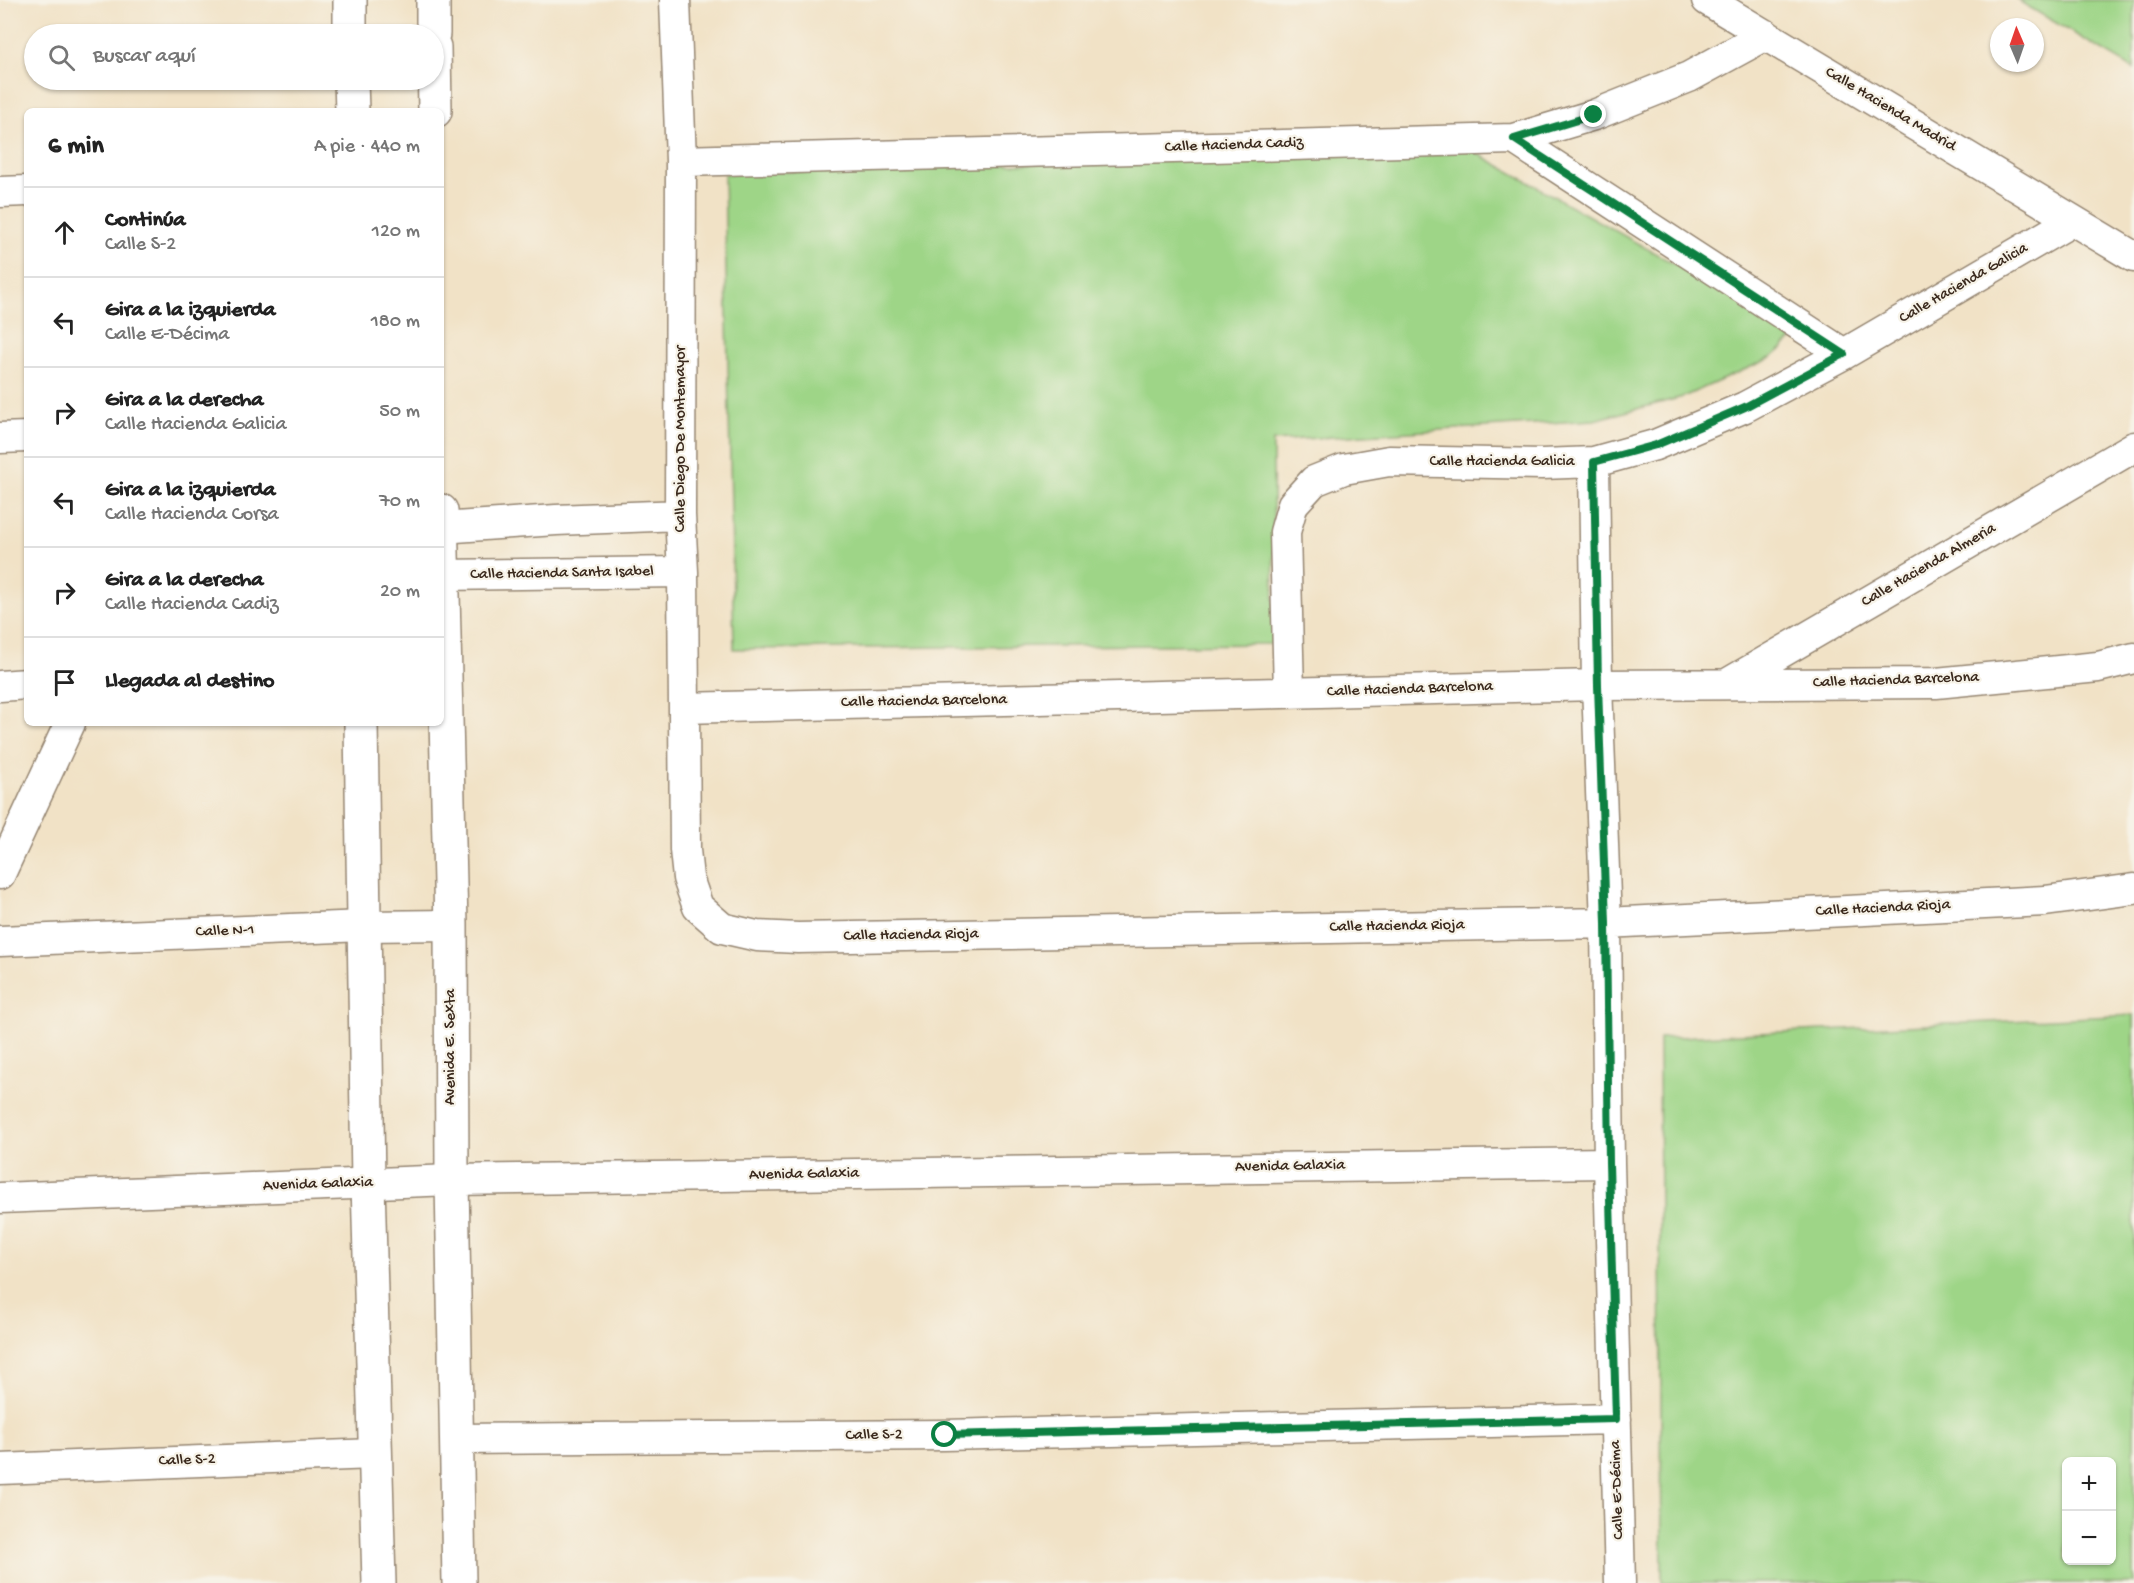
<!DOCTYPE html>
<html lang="es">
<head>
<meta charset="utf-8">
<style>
	:root { --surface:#fff; --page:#f2f2f2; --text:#222; --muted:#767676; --line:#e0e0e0 }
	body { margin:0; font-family:"Gochi Hand",sans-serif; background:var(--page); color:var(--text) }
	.controls { position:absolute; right:18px; bottom:18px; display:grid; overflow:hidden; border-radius:9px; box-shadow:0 2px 4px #0004 }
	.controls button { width:54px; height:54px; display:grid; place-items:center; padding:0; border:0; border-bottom:2px solid var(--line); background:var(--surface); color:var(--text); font:30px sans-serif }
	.compass { position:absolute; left:1990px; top:18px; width:54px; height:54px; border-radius:50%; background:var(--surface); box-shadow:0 2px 4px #0004; rotate:358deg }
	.stop { position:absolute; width:18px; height:18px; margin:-14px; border:4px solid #0b8043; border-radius:50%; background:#fff }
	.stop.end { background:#0b8043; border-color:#fff; box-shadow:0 2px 6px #0008 }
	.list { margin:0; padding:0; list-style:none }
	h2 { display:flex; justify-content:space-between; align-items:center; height:78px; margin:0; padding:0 24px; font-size:26px }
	h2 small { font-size:20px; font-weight:400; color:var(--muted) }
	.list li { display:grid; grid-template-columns:39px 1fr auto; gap:18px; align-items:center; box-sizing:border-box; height:90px; padding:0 24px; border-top:2px solid var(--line) }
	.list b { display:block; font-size:22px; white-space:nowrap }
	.list p { margin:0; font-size:20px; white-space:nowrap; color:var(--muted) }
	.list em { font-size:20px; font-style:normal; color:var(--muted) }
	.icon { flex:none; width:33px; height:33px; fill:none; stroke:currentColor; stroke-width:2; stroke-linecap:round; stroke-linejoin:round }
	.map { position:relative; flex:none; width:2134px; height:1583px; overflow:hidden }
	.search { position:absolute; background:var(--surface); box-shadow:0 2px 4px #0004; left:24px; top:24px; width:420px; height:66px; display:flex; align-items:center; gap:15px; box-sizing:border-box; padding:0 21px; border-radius:33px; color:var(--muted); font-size:22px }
	.panel { position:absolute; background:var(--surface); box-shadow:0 2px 4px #0004; left:24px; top:108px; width:420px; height:618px; border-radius:9px }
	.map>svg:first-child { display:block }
	.green { fill:#9ed587; stroke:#6c8052; stroke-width:1.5; fill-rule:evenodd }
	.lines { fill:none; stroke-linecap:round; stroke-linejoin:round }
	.street-casing { stroke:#968672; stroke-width:33 }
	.secondary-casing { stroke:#968672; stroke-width:36 }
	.street { stroke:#fff; stroke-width:30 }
	.secondary { stroke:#fff; stroke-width:33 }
	.route { stroke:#0b8043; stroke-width:8 }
	.labels { text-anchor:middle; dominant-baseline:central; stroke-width:4.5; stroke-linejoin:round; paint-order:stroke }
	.street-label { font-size:16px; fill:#3b2a1e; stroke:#f7f3e8 }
</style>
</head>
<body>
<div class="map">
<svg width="2134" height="1583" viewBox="0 0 2134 1583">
	<rect width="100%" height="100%" fill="#f7f3e8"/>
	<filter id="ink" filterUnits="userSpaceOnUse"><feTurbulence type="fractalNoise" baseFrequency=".0167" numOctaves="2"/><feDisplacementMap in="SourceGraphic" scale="12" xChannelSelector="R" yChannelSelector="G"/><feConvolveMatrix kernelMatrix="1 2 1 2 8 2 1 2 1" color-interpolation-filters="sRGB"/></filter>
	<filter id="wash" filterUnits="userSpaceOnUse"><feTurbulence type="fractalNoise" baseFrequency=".008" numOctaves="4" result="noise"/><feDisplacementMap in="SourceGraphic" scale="24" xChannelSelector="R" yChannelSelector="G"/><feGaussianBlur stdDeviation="1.35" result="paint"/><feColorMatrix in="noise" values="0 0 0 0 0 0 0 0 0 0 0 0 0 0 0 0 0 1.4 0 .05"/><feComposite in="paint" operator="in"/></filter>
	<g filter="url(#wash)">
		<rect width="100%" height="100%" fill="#f1e2c6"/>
		<!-- green -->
		<path class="green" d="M2017,0H2134V69Z
			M1468,148L1799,334L1771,358L1683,397L1594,420L1273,441L1274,644L734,649L724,174Z
			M2134,1015V1583H1662L1659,1038ZM2066,1462H2112V1560H2066Z"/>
	</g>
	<g filter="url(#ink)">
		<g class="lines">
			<defs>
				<path id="street" d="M675,0L681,161L680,515L683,572L685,850L688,878L698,907L722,928L757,936L798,938L1606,923L2045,901L2134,889
					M1707,0L2134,257
					M1514,139L1844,354
					M681,161L1514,139L1594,115L1689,77L1766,35
					M0,192L27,191
					M0,438L27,437
					M1594,462L1597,685L1606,923L1609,1163L1620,1583
					M441,528L556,520L680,515
					M441,575L683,572
					M1727,684L2134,447
					M0,686L27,684
					M1289,693L1285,532L1293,504L1314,481L1344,469L1389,461L1542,464L1594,462L1655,445L1745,407L1844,354L2072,221
					M684,708L1597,685L1936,683L2098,667L2134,658
					M0,874L70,723
					M0,941L364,926L451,925
					M0,1198L452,1180L1609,1163
					M457,1439L945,1435L1616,1419
					M0,1469L374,1454"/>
				<path id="secondary" d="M350,0V34
					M433,0V34
					M434,47L435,111
					M351,80L352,111
					M441,511L451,925L452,1180L459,1583
					M361,723L368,1183L379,1583"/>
			</defs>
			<!-- street casing -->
			<use href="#street" class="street-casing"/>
			<!-- secondary casing -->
			<use href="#secondary" class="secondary-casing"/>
			<!-- street -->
			<use href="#street" class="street"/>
			<!-- secondary -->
			<use href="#secondary" class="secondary"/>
		</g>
	</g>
	<g class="lines" filter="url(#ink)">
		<!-- route -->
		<path class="route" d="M945,1435L1616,1419L1609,1163L1606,923L1598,685L1594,462L1656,445L1745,407L1844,354L1514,139L1594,115"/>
	</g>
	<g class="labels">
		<!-- street labels -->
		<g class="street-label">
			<text transform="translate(1890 110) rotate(31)">Calle Hacienda Madrid</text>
			<text transform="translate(1234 146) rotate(-2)">Calle Hacienda Cadiz</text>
			<text transform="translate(1964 284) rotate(-30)">Calle Hacienda Galicia</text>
			<text transform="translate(681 439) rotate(-90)">Calle Diego De Montemayor</text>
			<text x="1502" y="462">Calle Hacienda Galicia</text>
			<text transform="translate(1929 566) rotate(-30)">Calle Hacienda Almeria</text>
			<text transform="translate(562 574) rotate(-1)">Calle Hacienda Santa Isabel</text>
			<text transform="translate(1896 681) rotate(-2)">Calle Hacienda Barcelona</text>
			<text transform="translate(1410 690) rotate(-2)">Calle Hacienda Barcelona</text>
			<text transform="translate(924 702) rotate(-1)">Calle Hacienda Barcelona</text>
			<text transform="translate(1883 909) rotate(-3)">Calle Hacienda Rioja</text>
			<text transform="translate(1397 927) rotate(-1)">Calle Hacienda Rioja</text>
			<text transform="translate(225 932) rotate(-2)">Calle N-1</text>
			<text transform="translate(911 936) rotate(-1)">Calle Hacienda Rioja</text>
			<text transform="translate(451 1047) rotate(-90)">Avenida E. Sexta</text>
			<text transform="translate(1290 1167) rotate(-1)">Avenida Galaxia</text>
			<text transform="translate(804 1175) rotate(-1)">Avenida Galaxia</text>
			<text transform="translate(318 1185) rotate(-2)">Avenida Galaxia</text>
			<text transform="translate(874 1436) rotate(-1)">Calle S-2</text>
			<text transform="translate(187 1461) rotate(-2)">Calle S-2</text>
			<text transform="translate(1618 1490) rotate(-92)">Calle E-Décima</text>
		</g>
	</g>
</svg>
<div class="controls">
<button>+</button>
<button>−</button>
</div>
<svg class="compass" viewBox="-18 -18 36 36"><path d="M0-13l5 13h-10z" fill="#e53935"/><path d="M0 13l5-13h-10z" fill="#767676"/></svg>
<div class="stop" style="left:945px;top:1435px"></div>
<div class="stop end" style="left:1594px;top:115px"></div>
<div class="search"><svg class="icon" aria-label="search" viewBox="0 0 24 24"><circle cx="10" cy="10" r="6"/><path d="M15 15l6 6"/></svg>Buscar aquí</div>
<section class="panel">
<h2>6 min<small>A pie · 440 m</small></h2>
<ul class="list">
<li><svg class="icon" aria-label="ahead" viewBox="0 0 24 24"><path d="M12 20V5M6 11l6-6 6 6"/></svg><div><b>Continúa</b><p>Calle S-2</p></div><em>120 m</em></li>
<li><svg class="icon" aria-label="left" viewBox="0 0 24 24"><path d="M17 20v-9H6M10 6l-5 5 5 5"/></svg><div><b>Gira a la izquierda</b><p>Calle E-Décima</p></div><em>180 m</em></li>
<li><svg class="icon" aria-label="right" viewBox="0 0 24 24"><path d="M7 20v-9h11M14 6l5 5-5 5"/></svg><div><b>Gira a la derecha</b><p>Calle Hacienda Galicia</p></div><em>50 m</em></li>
<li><svg class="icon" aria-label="left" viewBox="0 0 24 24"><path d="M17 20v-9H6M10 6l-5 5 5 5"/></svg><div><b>Gira a la izquierda</b><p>Calle Hacienda Corsa</p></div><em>70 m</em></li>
<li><svg class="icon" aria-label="right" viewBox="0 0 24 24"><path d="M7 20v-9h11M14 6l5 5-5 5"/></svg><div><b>Gira a la derecha</b><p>Calle Hacienda Cadiz</p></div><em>20 m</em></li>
<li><svg class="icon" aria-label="arrive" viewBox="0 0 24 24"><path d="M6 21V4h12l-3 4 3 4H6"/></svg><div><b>Llegada al destino</b></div></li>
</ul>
</section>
</div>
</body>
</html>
